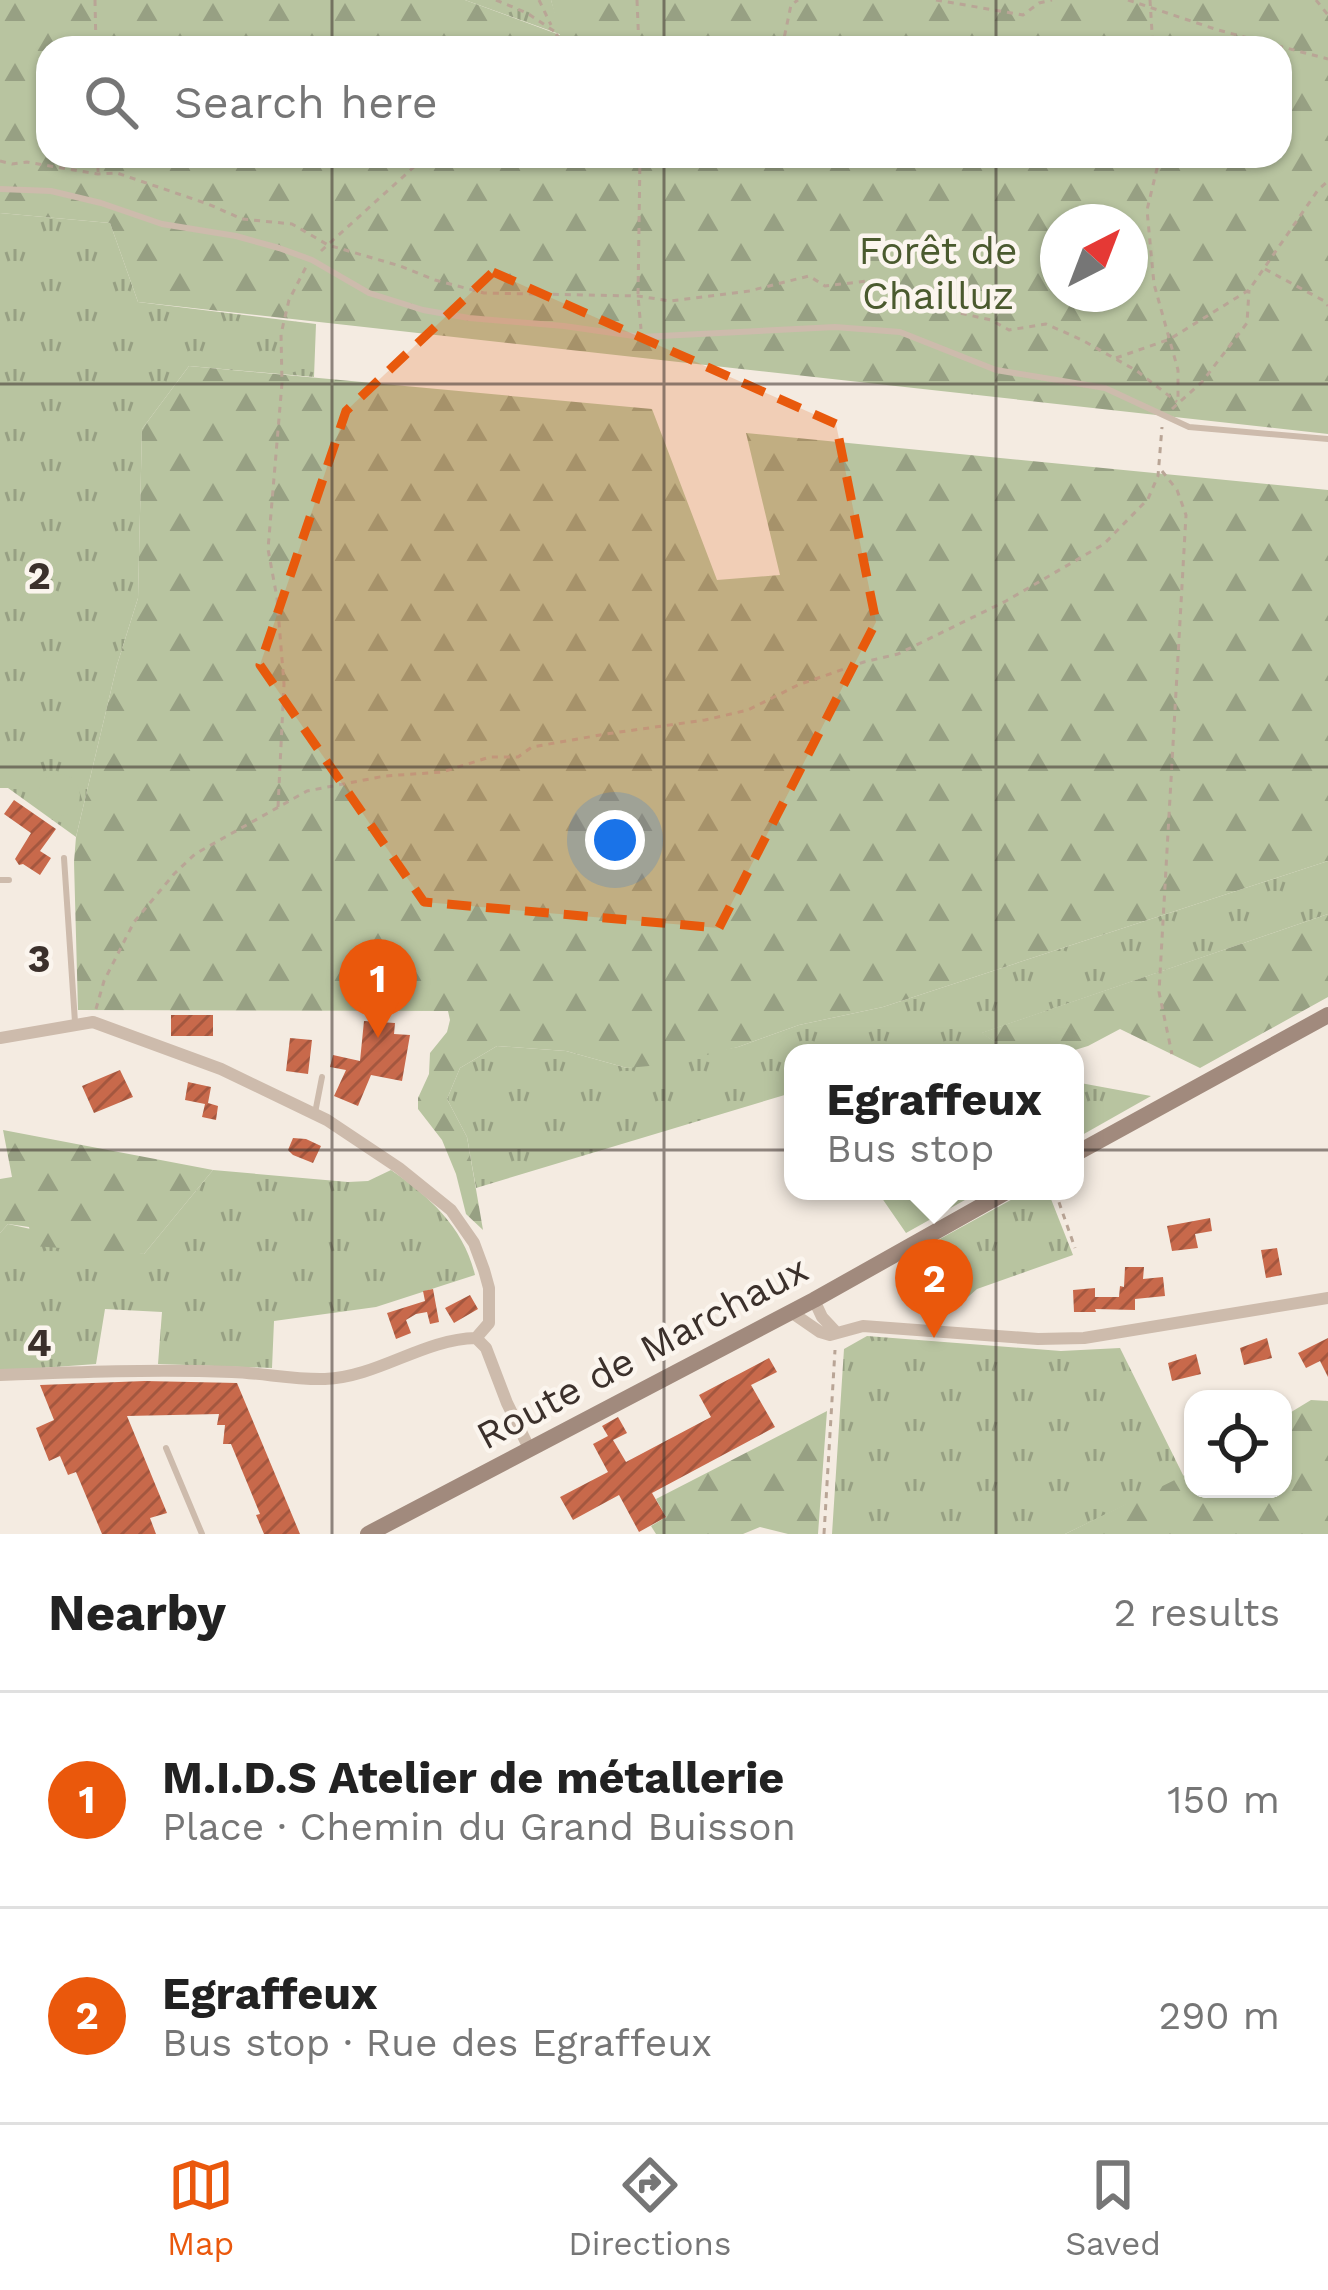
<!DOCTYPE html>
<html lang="en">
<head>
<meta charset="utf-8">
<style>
	:root { --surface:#fff; --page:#f6f6f6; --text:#222; --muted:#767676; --line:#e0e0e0; --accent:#ea580c }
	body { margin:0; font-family:"Work Sans",sans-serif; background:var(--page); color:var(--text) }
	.controls { position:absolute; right:36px; bottom:36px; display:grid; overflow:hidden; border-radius:24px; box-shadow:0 3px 9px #0004 }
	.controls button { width:108px; height:108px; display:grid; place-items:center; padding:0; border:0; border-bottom:3px solid var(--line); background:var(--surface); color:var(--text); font:60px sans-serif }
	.compass { position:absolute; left:1040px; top:204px; width:108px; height:108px; border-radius:50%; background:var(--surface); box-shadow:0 3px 9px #0004; rotate:42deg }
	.you { position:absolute; left:615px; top:840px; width:42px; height:42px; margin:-30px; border:9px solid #fff; border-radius:50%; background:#1a73e8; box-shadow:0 0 0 18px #1a73e833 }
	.badge { display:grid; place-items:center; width:78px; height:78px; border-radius:50%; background:var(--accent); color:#fff; font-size:39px; font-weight:700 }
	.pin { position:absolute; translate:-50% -99px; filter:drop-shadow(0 3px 6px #0008) }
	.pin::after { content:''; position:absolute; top:63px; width:42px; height:36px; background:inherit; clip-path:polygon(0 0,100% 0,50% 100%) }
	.popup { position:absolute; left:784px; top:1044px; width:300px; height:156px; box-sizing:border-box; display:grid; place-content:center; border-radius:24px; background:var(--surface); filter:drop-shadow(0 3px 9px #0005); font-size:39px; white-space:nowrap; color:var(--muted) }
	.popup b { font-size:45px; color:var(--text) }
	.popup::after { content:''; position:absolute; left:50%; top:100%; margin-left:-24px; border:24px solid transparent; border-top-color:var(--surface) }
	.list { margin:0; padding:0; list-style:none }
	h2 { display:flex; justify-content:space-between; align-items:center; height:156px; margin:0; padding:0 48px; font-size:51px }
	h2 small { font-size:39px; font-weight:400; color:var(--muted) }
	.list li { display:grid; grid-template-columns:78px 1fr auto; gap:36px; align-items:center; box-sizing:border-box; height:216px; padding:0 48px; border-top:3px solid var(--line) }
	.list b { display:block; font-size:45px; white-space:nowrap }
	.list p { margin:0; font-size:39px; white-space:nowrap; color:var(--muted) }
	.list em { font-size:39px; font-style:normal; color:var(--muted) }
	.icon { flex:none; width:66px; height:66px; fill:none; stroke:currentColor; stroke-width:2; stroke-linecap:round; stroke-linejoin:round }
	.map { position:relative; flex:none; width:1328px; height:1534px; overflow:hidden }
	.search { position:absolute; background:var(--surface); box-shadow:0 3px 9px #0004; left:36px; right:36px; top:36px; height:132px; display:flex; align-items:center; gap:30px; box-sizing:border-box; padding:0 42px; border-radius:36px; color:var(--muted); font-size:45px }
	.sheet { height:588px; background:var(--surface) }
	nav { display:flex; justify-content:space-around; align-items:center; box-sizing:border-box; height:168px; border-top:3px solid var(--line); background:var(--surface); font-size:33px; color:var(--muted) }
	nav a { display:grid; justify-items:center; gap:6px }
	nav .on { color:var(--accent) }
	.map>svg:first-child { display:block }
	.grass { fill:url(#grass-tufts) }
	.forest { fill:url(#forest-firs); fill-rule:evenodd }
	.pitch { fill:#b8c4a0 }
	.building { fill:url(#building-hatch) }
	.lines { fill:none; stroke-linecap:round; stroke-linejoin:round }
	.path { stroke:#b9a596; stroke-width:3; stroke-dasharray:6 6; stroke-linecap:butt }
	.lane { stroke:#cdbbac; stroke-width:6 }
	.street { stroke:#cdbbac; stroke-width:12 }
	.secondary { stroke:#a18a7d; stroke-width:16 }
	.marked { fill:#e8590c; fill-opacity:0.2; stroke:#e8590c; stroke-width:9; stroke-dasharray:24 15; stroke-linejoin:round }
	.grid { fill:none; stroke:#3b302b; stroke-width:3; stroke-opacity:0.55 }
	.labels { text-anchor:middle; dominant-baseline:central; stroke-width:9; stroke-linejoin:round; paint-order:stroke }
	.park-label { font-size:39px; fill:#4a5a2e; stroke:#fbf5ee }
	.street-label { font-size:39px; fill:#3b302b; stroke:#fbf5ee }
	.grid-label { font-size:39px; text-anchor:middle; font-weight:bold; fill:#3b302b; stroke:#fbf5ee; stroke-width:9; stroke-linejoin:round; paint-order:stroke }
</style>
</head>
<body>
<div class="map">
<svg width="1328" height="1534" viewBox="0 0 1328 1534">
	<defs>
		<pattern id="grass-tufts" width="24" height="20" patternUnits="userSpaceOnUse" patternTransform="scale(3)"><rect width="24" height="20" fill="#b8c4a0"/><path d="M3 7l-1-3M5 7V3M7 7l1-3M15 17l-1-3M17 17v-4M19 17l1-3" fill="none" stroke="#97a083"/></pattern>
		<pattern id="forest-firs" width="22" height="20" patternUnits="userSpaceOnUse" patternTransform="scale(3)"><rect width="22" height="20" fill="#b8c4a0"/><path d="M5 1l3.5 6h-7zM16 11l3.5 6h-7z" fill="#97a083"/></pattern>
		<pattern id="building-hatch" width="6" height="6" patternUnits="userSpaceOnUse" patternTransform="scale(3)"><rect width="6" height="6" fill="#c8694b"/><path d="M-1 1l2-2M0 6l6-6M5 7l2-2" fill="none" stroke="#a4573f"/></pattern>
	</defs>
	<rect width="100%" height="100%" fill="#f4ebe1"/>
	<!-- grass -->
	<path class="grass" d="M465,0H551L562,35Z
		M0,213L110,223L138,302L316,324L314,377L189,366L142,429L138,598L117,665L76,837L8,788H0Z
		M1328,861V914L982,1033L1007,1050L1065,1053H793V1098L788,1094L476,1188L467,1137L447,1099L460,1068L497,1046L566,1051L627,1068L738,1047L799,1025L883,1007Z
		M1075,1082L1151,1096L1075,1139Z
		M213,1170L348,1182L368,1181L391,1170C430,1197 464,1228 475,1275L376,1307L274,1321L272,1368L158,1364L162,1312L105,1309L96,1364L0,1371V1233L8,1224L144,1254Z
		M877,1191H981L906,1233Z
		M1027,1191L1049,1194L1073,1255L977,1289L942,1320H934L918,1251Z
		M867,1336L1061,1351L1120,1348L1184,1477L1065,1534H832L844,1349Z"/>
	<!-- forest -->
	<path class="forest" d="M0,0H465L560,35L551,0H1328V434L138,302L110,223L0,213ZM48,48H1280V156H48ZM1058,222H1130V294H1058Z
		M189,366L652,409L717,580L780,575L746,433L1328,490V861L883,1007L799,1025L738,1047L671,1064L627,1068L566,1051L497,1046L460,1068L447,1099L467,1137L483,1230L466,1214L456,1174L442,1140L418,1109V1098L429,1074L430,1053L447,1032L450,1020L448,1011L78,1010L74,862L76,837L117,665L138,598L142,429Z
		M1328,914V997L1200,1068L1120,1029L1088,1046L1065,1053L1007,1050L981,1033Z
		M3,1130L213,1170L144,1254L33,1246L29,1227L8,1224L0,1233V1179L12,1177Z
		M1311,1400L1328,1401V1534H1065L1193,1471V1489H1283V1417Z
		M827,1411L818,1534H788L760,1527L743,1534H656L651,1526L666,1517L656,1499Z"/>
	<!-- pitch -->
	<path class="pitch" d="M38 795a21 21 0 1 1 42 0a21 21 0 1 1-42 0Z"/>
	<!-- building -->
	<path class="building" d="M14,800L56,829L40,851L51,858L40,875L23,864L19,865L15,859L31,833L4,814Z
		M171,1015H213V1036H171Z
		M364,1021L395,1023L394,1034L410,1035L402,1081L371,1075L358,1106L334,1096L346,1070L330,1067L333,1055L360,1061Z
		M290,1038L312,1040L308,1074L286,1071Z
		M120,1070L133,1097L94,1113L82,1086Z
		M188,1082L211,1087L208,1103L218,1106L216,1120L202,1117L205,1104L185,1100Z
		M293,1138L306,1139L321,1146L313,1163L293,1155L288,1150Z
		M1210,1218L1212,1231L1195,1234L1198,1248L1172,1251L1167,1226Z
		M1277,1248L1282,1275L1266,1278L1261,1250Z
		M1125,1267H1144L1143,1279L1163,1277L1165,1296L1135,1299V1310L1095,1309L1096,1312H1074L1073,1290L1095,1288V1297H1119L1120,1286L1124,1287Z
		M433,1289L439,1322L430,1324L427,1312L416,1314L406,1320L411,1333L396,1339L387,1313L425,1301L423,1291Z
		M470,1295L478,1309L454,1323L445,1308Z
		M1267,1338L1272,1358L1244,1365L1240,1348Z
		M1328,1338V1377L1320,1361L1306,1368L1298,1353Z
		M1196,1354L1201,1374L1172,1381L1168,1363Z
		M769,1358L777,1372L751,1385L775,1427L652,1493L666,1517L639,1532L619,1495L573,1520L560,1497L608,1472L593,1444L608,1436L602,1426L618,1417L627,1433L613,1440L626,1462L711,1417L699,1395Z
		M145,1381L237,1383L300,1534H264L256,1515L260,1514L231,1444H223L225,1425H217L219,1414L127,1416L167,1513L150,1518L156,1534H102L76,1472L68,1475L60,1456L49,1461L36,1428L54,1420L40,1385Z"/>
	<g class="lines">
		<!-- path -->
		<path class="path" d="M95,0L96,48
			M496,0L527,13L554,31
			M539,0L551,25
			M637,0L639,48
			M936,0L1023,15L1039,3L1052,0
			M1128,0L1218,30L1328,59
			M1150,0L1153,48
			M1316,0L1328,15
			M556,34L567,48
			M782,48L791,5L798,0
			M98,156V172
			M640,156L638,296L641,329
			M1160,156L1147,210L1154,284L1178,370V401
			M0,161L12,164L27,162L98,174L117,173L208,204L242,219L292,224L328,245L400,266L435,280L484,293L638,296L670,301L749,291L809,276L825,286L867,281L915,303L991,320L1009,330L1046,324L1082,340L1137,371L1177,402
			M321,251L426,156
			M1265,269L1326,302L1328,306
			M1116,358L1170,339L1249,290L1318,190L1328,181
			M1172,409L1202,382L1247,323L1249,290
			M1162,471L1177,490L1186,515L1159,992L1172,1054
			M278,807L284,684L277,598L268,549L282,383L281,334L289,300L306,267
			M96,1009L104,981L134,922L174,874L195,854L307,791L385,776L442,772L490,757H518L532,747L606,734L705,720L748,710L798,685L864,662L898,654L1006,601L1104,544L1148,499L1158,476L1162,427
			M1055,1191L1075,1248
			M824,1534L835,1350"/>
		<!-- lane -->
		<path class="lane" d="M0,189L51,191L101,203L162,224L236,236L279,248L312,260L369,293L423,310L469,318L564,326L641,337L835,327L900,332L996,370L1105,388L1189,427L1328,439
			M64,858L75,1022
			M0,880H9
			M315,1113L322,1077
			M166,1448L202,1534"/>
		<!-- street -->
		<path class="street" d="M0,1038L93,1022L221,1069L327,1120L399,1168L451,1210L474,1243L484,1270L489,1288V1323L476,1338
			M814,1300L822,1317L836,1332
			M791,1312L820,1332L830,1335L863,1326L1038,1339L1084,1338L1328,1298
			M476,1338L486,1348L507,1403L529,1448
			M0,1375C77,1372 155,1369 232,1372C263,1373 294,1380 325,1379C378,1377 423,1339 476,1338"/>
		<!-- secondary -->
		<path class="secondary" d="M1075,1154L1328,1015
			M368,1534L814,1300L1008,1191"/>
	</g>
	<!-- marked area -->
	<path class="marked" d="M493,272L836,424L876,622L719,928L424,902L260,665L346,411Z"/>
	<!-- grid -->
	<path class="grid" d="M332,0V48M664,0V48M996,0V48M332,156V1534M664,156V1534M996,156V1534M0,384H1328M0,767H1328M0,1150H1328"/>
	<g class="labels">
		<!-- park labels -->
		<g class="park-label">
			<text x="938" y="250">Forêt de<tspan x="938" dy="45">Chailluz</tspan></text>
		</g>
		<!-- street labels -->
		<g class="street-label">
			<text transform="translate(642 1352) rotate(-28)">Route de Marchaux</text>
		</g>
	</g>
	<g class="grid-label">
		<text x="39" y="589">2</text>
		<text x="39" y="972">3</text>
		<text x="39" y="1356">4</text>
	</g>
</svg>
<div class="controls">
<button><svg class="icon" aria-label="locate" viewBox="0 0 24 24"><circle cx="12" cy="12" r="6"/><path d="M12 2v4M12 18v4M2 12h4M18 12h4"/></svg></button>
</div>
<svg class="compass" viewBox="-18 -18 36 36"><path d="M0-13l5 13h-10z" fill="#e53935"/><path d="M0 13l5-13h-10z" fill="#767676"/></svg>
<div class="you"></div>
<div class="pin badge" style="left:378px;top:1038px">1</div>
<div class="pin badge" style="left:934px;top:1338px">2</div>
<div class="popup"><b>Egraffeux</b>Bus stop</div>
<div class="search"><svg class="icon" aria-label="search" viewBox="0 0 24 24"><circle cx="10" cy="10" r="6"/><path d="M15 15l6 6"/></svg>Search here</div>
</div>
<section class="sheet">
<h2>Nearby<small>2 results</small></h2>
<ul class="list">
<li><span class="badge">1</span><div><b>M.I.D.S Atelier de métallerie</b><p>Place · Chemin du Grand Buisson</p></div><em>150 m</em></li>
<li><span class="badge">2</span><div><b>Egraffeux</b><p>Bus stop · Rue des Egraffeux</p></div><em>290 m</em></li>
</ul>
</section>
<nav>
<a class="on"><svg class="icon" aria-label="map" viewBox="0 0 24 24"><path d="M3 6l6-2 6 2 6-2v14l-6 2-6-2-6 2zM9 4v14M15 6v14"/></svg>Map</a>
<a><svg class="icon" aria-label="directions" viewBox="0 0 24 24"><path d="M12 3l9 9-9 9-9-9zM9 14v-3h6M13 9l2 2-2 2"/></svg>Directions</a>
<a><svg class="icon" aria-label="saved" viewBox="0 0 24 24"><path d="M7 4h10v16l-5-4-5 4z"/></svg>Saved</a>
</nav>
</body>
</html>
